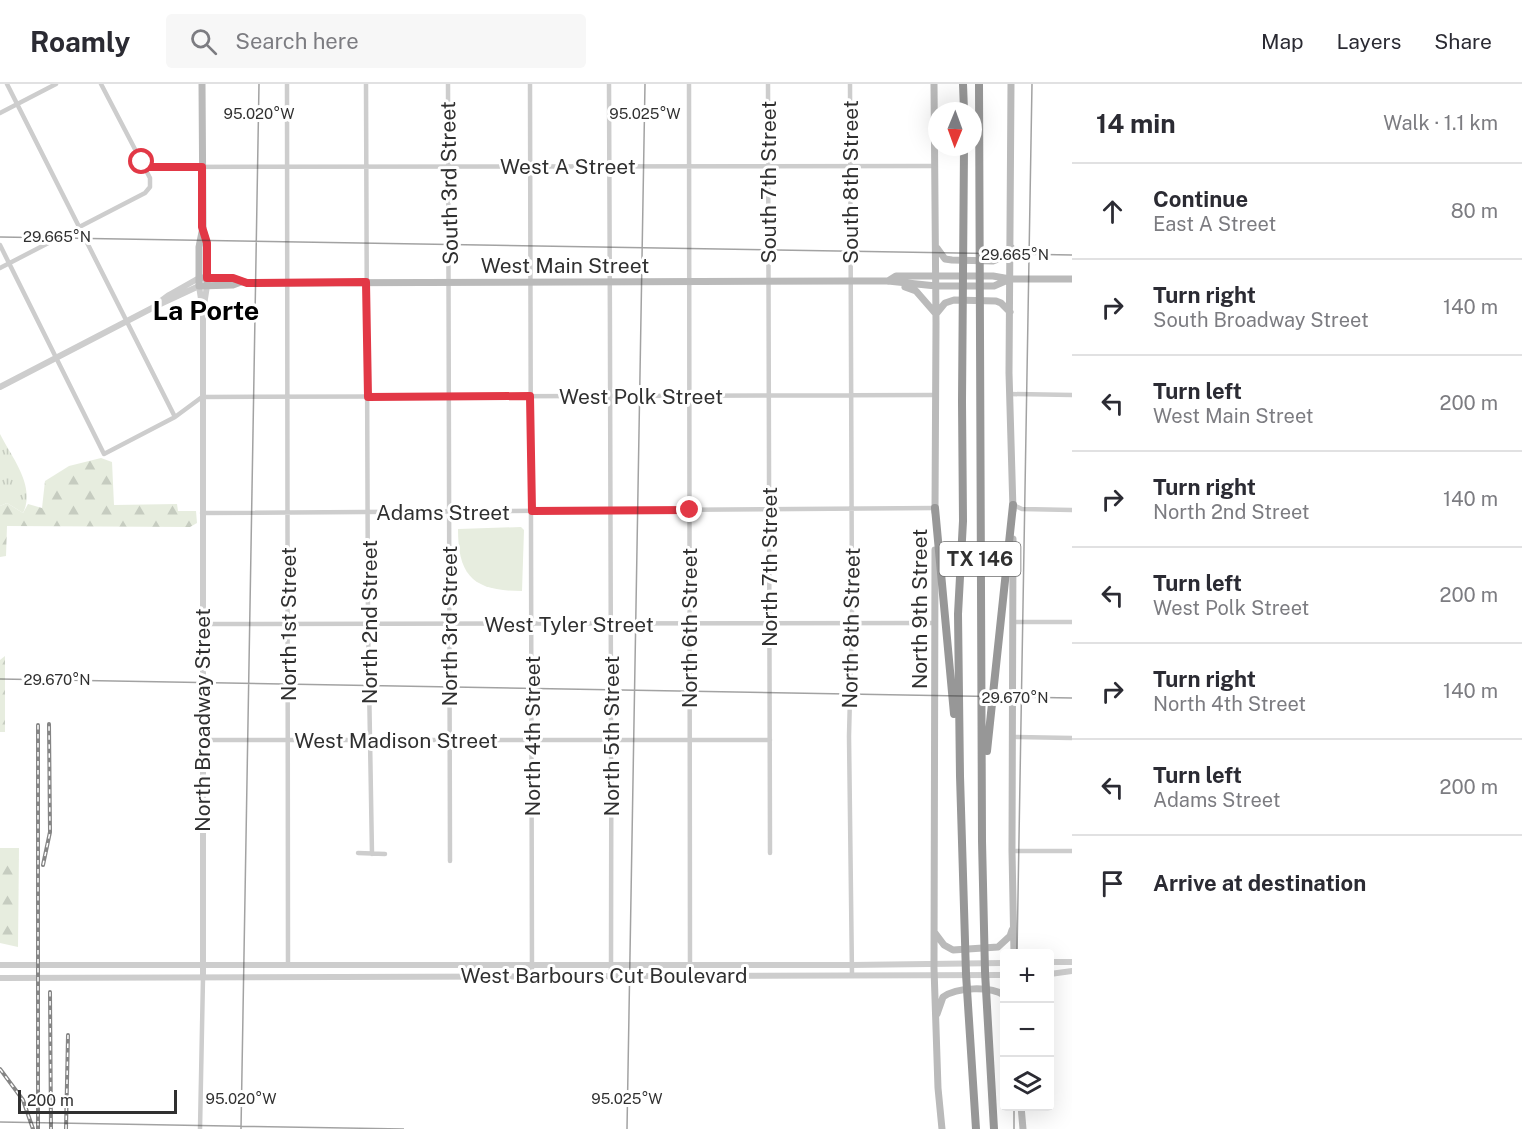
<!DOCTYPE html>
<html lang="en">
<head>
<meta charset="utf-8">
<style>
	:root { --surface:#fff; --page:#f7f7f7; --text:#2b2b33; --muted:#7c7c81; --line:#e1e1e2 }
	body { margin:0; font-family:"Public Sans",sans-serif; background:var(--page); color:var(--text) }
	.controls { position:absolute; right:18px; bottom:18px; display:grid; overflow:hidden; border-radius:6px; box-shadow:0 6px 24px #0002 }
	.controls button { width:54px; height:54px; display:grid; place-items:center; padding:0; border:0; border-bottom:2px solid var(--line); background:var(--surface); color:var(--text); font:30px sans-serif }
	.compass { position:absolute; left:928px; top:18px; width:54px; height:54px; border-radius:50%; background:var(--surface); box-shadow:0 6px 24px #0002; rotate:181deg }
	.scale { position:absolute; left:18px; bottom:15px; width:159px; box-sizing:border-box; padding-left:6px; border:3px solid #303030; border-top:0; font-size:16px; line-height:21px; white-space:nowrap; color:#303030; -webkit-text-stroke:4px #fff; paint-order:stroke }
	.stop { position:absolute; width:18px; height:18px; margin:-14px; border:4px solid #e23846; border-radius:50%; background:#fff }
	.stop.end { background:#e23846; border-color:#fff; box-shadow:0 2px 6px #0008 }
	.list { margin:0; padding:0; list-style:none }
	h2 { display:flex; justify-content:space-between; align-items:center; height:78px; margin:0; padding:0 24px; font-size:26px }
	h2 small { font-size:20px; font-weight:400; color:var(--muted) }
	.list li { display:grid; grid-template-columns:39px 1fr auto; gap:18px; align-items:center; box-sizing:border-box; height:96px; padding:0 24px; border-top:2px solid var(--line) }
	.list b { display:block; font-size:22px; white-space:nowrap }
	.list p { margin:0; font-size:20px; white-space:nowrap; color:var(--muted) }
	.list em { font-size:20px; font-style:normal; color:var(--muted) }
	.icon { flex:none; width:33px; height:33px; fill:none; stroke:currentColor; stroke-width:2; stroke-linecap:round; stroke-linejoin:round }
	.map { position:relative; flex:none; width:1072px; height:1045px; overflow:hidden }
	header { display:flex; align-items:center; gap:36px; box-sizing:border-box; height:84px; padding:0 30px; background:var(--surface); border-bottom:2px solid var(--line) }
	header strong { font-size:28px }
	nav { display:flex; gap:33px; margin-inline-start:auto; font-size:21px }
	.search { width:420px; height:54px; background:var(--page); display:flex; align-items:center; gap:15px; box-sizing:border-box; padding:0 21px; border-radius:6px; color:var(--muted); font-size:22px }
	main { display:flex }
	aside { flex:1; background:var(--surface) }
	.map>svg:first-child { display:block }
	.grass { fill:url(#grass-tufts) }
	.forest { fill:url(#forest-firs) }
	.pitch { fill:#e7eddf }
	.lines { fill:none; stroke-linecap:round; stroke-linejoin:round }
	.minor { stroke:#cdcdcd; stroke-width:4.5 }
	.tertiary { stroke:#cdcdcd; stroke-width:6 }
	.secondary { stroke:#bababa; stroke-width:7 }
	.motorway { stroke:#979797; stroke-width:8 }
	.rail-casing { stroke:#858585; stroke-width:4 }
	.rail { stroke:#fff; stroke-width:1.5; stroke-dasharray:4.5; stroke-linecap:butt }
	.route { stroke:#e23846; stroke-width:8 }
	.ticks { fill:none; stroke:#303030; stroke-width:1.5; stroke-opacity:0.45 }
	.labels { text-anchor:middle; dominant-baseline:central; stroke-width:6; stroke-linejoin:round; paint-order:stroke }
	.shield { fill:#fff; stroke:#6e6e6e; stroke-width:1.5 }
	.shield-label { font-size:20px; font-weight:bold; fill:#303030 }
	.street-label { font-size:21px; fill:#303030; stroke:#fff }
	.district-label { font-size:27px; font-weight:bold; fill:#000; stroke:#fff }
	.ticks-label { font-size:15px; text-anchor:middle; fill:#303030; stroke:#fff; stroke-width:6; stroke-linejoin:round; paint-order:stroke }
</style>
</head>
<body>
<header>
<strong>Roamly</strong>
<div class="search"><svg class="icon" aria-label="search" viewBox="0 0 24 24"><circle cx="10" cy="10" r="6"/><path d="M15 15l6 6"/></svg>Search here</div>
<nav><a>Map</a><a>Layers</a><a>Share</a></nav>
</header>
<main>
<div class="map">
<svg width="1072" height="1045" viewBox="0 0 1072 1045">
	<defs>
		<pattern id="grass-tufts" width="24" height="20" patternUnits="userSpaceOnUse" patternTransform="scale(1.5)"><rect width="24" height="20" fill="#e7eddf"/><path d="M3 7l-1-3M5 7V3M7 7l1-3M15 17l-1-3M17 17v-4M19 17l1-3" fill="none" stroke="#c6ccc0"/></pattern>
		<pattern id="forest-firs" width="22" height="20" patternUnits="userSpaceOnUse" patternTransform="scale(1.5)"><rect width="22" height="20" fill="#e7eddf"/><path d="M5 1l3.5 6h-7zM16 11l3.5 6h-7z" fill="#c6ccc0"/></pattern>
	</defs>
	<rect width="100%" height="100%" fill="#fff"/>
	<!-- grass -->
	<path class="grass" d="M0,350C12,374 36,402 23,429L7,419L0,422Z"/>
	<!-- forest -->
	<path class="forest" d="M101,374L112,378L114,421L177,420L178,427H196L197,439L190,443L7,442L6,472L0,473V422L7,419L23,429L28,420L42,424L45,397L69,382Z
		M5,572V648H0V576Z
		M0,764H19L18,863L0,859Z"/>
	<!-- pitch -->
	<path class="pitch" d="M521,443L524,446L522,507C474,507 458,493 458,445Z"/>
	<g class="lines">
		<!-- minor -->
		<path class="minor" d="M7,0L175,333
			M287,0L288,881
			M366,0L368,540L372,770
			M448,0L450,777
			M530,0L532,891
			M609,0C610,297 612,594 611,891
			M689,0L690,891
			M768,0L770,769
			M850,0L852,534L849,652L852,891
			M0,29L56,0
			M144,83L933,82
			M0,161L104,370L175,333L202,313L936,311
			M0,184L145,109L150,103V94L101,0
			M1010,310L1072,311
			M1013,421L1022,425L1072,426
			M202,429L935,424
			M1012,538H1072
			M202,540L935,539
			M1014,653L1072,654
			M203,656H770
			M1012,767H1072
			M358,769L385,770
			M200,1045L203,894"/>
		<!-- tertiary -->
		<path class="tertiary" d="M161,217L169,211L199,194
			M204,221L207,202
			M0,303L156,222L199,202L203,228V894
			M1050,878H1072
			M0,881H852L1004,879
			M1050,890L1072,887
			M0,894L1004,891"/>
		<!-- secondary -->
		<path class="secondary" d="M202,0L203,143L199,163V202L233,201L241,198
			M934,0L936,239L935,428
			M1011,0L1009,289L1013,426
			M203,146L207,159V197
			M937,164L945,175L952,176L993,177L1001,174L1011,163
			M199,194H233L247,199L851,197H888L936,202H994L1010,195
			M888,197L896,192H993L1010,195H1072
			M905,203L916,207L936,230L945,219L954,216L996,217L1001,219L1010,228
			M1013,455L1012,767L1014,870
			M935,466L934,884L938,1004L942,1045
			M935,849L944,861L953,866L998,863L1010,852L1012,846
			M937,930L943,913C957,903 990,902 1004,911
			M1021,1022L1023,1045"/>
		<!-- motorway -->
		<path class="motorway" d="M963,0L964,27
			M979,0L982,757L985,888L994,1045
			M964,63L962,318L963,437L958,530L960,692L966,890L976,1045
			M935,424L954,630
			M987,667L1013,421"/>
		<defs>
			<path id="rail" d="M38,641V1045
				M43,781L50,748L49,640
				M50,908L51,1045
				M0,985L23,1016L33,1045
				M66,1045L68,951"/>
		</defs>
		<!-- rail casing -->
		<use href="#rail" class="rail-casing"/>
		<!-- rail -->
		<use href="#rail" class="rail"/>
	</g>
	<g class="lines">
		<!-- route -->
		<path class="route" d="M142,78L144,83H202V143L207,159V194H233L247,199L366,198L368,313L530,312L532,427L690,426"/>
	</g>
	<!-- ticks -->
	<path class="ticks" d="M0,153L1072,171M0,595L1072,614M1017,870L1032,0M0,1038L404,1045M241,1045L259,0M627,1045L645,0M1014,1045V1022"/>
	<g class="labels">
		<!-- shield labels -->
		<rect class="shield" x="939.5" y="458" width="81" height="34" rx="4.5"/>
		<g class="shield-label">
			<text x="980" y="475">TX 146</text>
		</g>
		<!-- street labels -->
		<g class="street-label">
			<text x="568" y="82">West A Street</text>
			<text transform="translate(768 98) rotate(-90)">South 7th Street</text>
			<text transform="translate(850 98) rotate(-90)">South 8th Street</text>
			<text transform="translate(449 99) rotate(-91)">South 3rd Street</text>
			<text x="565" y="181">West Main Street</text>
			<text x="641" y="312">West Polk Street</text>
			<text x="443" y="428">Adams Street</text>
			<text transform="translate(769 483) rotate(-90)">North 7th Street</text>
			<text transform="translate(919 525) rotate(-90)">North 9th Street</text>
			<text transform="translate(369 538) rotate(-90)">North 2nd Street</text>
			<text transform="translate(288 540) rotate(-90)">North 1st Street</text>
			<text x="569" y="540">West Tyler Street</text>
			<text transform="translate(449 542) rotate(-90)">North 3rd Street</text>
			<text transform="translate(689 544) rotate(-90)">North 6th Street</text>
			<text transform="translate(851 544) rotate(-89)">North 8th Street</text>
			<text transform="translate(202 636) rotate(-90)">North Broadway Street</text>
			<text transform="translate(532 652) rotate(-90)">North 4th Street</text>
			<text transform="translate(611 652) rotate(-90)">North 5th Street</text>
			<text x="396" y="656">West Madison Street</text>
			<text x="604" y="891">West Barbours Cut Boulevard</text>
		</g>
		<!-- district labels -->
		<g class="district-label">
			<text x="206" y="226">La Porte</text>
		</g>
	</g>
	<g class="ticks-label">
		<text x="259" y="35">95.020°W</text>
		<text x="645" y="35">95.025°W</text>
		<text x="57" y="158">29.665°N</text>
		<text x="1015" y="176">29.665°N</text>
		<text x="57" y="601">29.670°N</text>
		<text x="1015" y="619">29.670°N</text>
		<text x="241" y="1020">95.020°W</text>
		<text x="627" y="1020">95.025°W</text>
	</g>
</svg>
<div class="controls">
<button>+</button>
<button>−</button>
<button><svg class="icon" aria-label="layers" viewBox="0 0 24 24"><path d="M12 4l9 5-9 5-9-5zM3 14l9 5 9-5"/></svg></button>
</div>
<svg class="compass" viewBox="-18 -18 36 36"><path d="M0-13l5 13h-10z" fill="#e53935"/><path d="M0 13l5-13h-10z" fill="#7c7c81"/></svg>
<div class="scale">200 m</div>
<div class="stop" style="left:142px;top:78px"></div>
<div class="stop end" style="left:690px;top:426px"></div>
</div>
<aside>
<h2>14 min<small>Walk · 1.1 km</small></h2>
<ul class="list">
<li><svg class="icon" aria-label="ahead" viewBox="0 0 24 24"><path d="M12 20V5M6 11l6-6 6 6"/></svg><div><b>Continue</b><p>East A Street</p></div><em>80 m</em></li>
<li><svg class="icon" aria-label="right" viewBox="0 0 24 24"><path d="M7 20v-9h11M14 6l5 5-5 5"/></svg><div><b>Turn right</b><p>South Broadway Street</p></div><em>140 m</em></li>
<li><svg class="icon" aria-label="left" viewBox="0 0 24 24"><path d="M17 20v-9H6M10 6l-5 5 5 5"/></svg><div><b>Turn left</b><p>West Main Street</p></div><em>200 m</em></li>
<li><svg class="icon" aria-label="right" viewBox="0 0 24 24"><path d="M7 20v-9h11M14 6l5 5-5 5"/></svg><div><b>Turn right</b><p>North 2nd Street</p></div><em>140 m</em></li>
<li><svg class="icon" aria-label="left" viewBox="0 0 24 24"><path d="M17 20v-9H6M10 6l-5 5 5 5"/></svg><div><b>Turn left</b><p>West Polk Street</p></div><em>200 m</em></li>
<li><svg class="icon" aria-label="right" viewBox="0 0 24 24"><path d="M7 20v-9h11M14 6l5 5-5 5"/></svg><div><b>Turn right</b><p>North 4th Street</p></div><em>140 m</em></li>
<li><svg class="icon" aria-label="left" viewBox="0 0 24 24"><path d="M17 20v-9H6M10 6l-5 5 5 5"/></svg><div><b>Turn left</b><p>Adams Street</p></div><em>200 m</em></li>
<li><svg class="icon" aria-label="arrive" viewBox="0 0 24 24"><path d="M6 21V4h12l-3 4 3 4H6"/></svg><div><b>Arrive at destination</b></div></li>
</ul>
</aside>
</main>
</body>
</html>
